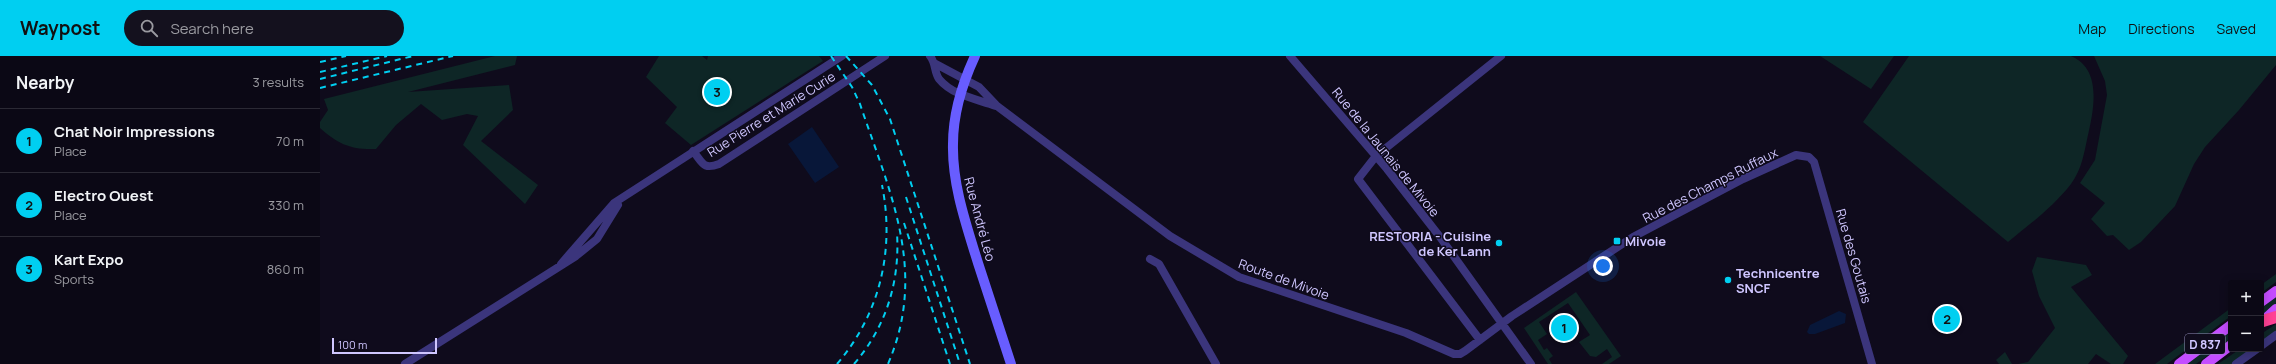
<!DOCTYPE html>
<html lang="en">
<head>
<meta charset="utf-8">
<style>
	:root { --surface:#0b0815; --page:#14111e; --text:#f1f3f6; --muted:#9a9aa0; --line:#2b2934; --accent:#00cff1 }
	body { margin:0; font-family:Manrope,sans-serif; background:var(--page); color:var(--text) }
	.controls { position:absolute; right:12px; bottom:12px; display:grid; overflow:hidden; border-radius:4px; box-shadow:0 2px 10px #0003 }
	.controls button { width:36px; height:36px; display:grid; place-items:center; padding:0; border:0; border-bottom:1px solid var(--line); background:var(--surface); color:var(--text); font:20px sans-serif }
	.scale { position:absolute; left:12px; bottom:10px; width:105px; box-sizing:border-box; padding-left:4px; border:2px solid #cfc6ff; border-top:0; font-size:11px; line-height:14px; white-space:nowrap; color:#cfc6ff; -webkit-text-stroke:3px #0f0b1c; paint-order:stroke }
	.you { position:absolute; left:1283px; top:210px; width:14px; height:14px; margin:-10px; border:3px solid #fff; border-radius:50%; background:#1a73e8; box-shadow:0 0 0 6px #1a73e833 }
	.badge { display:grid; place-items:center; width:26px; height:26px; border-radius:50%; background:var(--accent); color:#111; font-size:13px; font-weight:700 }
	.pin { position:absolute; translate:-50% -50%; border:2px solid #fff; box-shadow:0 1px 4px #0006 }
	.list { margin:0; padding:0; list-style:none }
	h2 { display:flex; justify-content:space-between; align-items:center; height:52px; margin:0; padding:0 16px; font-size:17px }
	h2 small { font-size:13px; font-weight:400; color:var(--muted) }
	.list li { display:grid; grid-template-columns:26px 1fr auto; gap:12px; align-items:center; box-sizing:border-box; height:64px; padding:0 16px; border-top:1px solid var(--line) }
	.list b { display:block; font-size:15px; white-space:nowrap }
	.list p { margin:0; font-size:13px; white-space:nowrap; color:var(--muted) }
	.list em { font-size:13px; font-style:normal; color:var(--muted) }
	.icon { flex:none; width:22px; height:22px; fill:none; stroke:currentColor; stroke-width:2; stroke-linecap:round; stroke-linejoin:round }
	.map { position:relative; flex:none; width:1956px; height:308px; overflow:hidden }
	header { display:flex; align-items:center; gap:24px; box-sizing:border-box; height:56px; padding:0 20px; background:var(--accent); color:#111 }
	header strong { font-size:19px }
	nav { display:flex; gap:22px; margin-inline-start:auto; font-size:14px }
	.search { width:280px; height:36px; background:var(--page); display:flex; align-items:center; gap:10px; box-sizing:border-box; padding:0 14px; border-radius:22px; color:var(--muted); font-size:15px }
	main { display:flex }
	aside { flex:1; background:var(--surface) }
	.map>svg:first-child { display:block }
	.green { fill:#0e2626 }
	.water { fill:#081739 }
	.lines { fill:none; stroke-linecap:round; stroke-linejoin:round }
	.street { stroke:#3b357c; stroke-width:8 }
	.secondary { stroke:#685dff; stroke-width:10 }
	.primary { stroke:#c44dff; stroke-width:10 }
	.highway { stroke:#ff4194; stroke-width:12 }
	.rail { stroke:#00cff1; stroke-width:2; stroke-dasharray:6 5; stroke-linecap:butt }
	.poi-dot { fill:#00cff1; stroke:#0f0b1c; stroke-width:1.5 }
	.labels { text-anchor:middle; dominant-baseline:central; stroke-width:3; stroke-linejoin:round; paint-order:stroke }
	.shield { fill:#0f0b1c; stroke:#958ebb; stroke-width:1 }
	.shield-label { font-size:12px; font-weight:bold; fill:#cfc6ff }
	.street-label { font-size:13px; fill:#cfc6ff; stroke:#0f0b1c }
	.poi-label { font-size:13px; font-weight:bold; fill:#cfc6ff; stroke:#0f0b1c; text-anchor:start }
</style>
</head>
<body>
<header>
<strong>Waypost</strong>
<div class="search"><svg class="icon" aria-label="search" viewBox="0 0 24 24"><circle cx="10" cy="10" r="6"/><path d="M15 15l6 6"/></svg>Search here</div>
<nav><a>Map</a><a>Directions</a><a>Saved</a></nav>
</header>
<main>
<aside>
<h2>Nearby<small>3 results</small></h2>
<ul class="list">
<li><span class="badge">1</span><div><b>Chat Noir Impressions</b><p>Place</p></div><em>70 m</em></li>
<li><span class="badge">2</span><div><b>Electro Ouest</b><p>Place</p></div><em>330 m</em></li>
<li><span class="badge">3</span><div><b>Kart Expo</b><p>Sports</p></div><em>860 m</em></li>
</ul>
</aside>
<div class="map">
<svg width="1956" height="308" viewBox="0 0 1956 308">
	<rect width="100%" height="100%" fill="#0f0b1c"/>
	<!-- green -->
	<path class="green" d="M175,0H197L195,9L88,36L189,29L193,54L161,85L218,129L205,148L143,89L158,60L147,58L122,64L101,48L76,69L56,93C31,94 18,88 0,72V66L8,54L4,43Z
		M339,0H382L387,4L388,0H499L503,5L371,89L345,67L357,51L326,21Z
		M1500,0H1574L1551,33Z
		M1589,0H1751C1782,13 1774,53 1768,79C1764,97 1762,113 1751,128C1733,151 1710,168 1688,186L1543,66Z
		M1774,0H1956V9L1919,54L1885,91L1874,108L1855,150L1821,186L1809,194L1793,179L1787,180L1771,163L1785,147L1760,127L1775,104L1787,39L1785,25Z
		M1717,201L1766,209L1772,219L1751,231L1808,300L1803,308H1791L1776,298L1768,308H1698L1708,306L1735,272L1719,240L1712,215Z
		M1956,218V226L1941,237V229Z
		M1256,236L1301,300L1289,308H1282L1292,301L1287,293L1276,301L1270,300L1259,286L1270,279L1248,247L1219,266L1227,278L1218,284L1224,294L1227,292L1233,300L1229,303L1232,308H1228L1204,272Z
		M1956,240V249L1941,260V251Z
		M1911,252V260L1847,308H1835Z
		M1956,268V277L1941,287V278Z
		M1911,274V283L1876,308H1866Z
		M1920,293H1933L1912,308H1898Z
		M1685,296L1692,308H1679L1676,304Z"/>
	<!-- water -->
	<path class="water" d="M492,71L519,111L495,127L468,88Z
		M1519,255L1526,258L1525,267L1495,278H1489L1487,276L1490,269Z"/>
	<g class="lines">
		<!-- street -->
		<path class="street" d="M610,0C616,7 614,16 619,23C633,40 657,43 676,50
			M970,0L1067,113L1120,181L1211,308
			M614,7L659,31L677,50L850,180L919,221L1086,277L1134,298H1140L1145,295L1192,260L1313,181L1423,123L1476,99L1489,101L1494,106L1552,308
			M373,95C383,107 383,114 399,108L565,0
			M830,203L839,208L896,308
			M241,208L294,147L522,0
			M1160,284L1038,123L1056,100L1181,0
			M1941,290L1956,279
			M85,308L256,200L277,183L298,149
			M1916,308L1937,293"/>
		<!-- secondary -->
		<path class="secondary" d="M655,0C643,26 633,58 633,88C632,128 646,168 658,207C669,240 680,274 691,308"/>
		<!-- primary -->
		<path class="primary" d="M1941,246L1956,235
			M1944,264L1956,253
			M1859,308L1911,269
			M1886,308L1911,289"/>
		<!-- highway -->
		<path class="highway" d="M1943,265L1956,261"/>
		<!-- rail -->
		<path class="rail" d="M511,0L532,31L540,48C570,137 608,215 568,308
			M526,0L552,29L570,63L650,308
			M0,6L26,0
			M0,16L67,0
			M0,23L93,0
			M0,32L133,0
			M586,141L640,308
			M584,167L630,308
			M517,308C560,258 575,194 562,129
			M534,308C566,271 580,226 577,177"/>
	</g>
	<!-- markers -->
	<g class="poi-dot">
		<rect x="1293" y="181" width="8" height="8" rx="2"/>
		<circle cx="1179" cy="187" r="4"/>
		<circle cx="1408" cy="224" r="4"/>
	</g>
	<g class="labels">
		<!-- shield labels -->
		<rect class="shield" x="1865" y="278" width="40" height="20" rx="3"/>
		<g class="shield-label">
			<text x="1885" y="288">D 837</text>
		</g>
		<!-- street labels -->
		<g class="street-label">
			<text transform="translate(451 58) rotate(-32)">Rue Pierre et Marie Curie</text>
			<text transform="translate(1066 96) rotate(51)">Rue de la Jaunais de Mivoie</text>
			<text transform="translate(1390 129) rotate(-27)">Rue des Champs Ruffaux</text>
			<text transform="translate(660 163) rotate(75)">Rue André Léo</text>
			<text transform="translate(1534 200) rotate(74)">Rue des Goutais</text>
			<text transform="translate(964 223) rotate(20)">Route de Mivoie</text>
		</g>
		<!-- poi labels -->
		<g class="poi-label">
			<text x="1171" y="180" text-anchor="end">RESTORIA - Cuisine<tspan x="1171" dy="15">de Ker Lann</tspan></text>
			<text x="1305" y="185">Mivoie</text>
			<text x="1416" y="217">Technicentre<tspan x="1416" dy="15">SNCF</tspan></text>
		</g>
	</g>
</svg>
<div class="controls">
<button>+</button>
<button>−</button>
</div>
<div class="scale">100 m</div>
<div class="you"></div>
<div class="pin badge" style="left:1244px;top:272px">1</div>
<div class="pin badge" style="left:1627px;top:263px">2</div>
<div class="pin badge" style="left:397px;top:36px">3</div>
</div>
</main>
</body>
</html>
